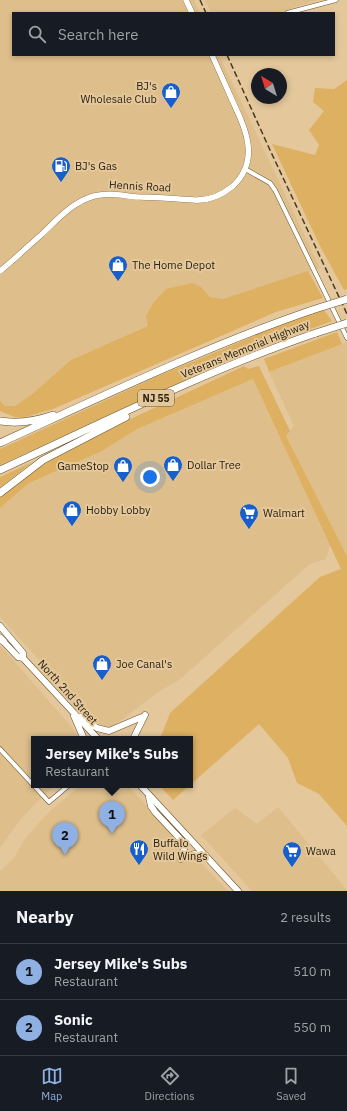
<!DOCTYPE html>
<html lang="en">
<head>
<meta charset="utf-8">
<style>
	:root { --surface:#171b24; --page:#20242c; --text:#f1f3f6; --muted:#9ea1a6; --line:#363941; --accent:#8fb0e2 }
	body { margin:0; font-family:"IBM Plex Sans",sans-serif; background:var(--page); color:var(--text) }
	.compass { position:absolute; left:251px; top:68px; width:36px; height:36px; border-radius:50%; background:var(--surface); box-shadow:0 2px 6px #0003; rotate:322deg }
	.you { position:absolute; left:150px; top:477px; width:14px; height:14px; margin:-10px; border:3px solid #fff; border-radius:50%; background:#1a73e8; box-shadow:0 0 0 6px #1a73e833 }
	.badge { display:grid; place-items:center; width:26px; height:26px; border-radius:50%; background:var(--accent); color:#111; font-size:13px; font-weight:700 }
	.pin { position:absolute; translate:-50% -33px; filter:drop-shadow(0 1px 2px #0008) }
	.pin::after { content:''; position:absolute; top:21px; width:14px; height:12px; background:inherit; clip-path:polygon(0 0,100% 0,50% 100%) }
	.popup { position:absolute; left:31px; top:736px; width:162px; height:52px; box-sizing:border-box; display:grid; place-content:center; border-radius:0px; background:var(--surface); filter:drop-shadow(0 1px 3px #0005); font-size:13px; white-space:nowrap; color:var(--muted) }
	.popup b { font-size:15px; color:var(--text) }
	.popup::after { content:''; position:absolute; left:50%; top:100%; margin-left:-8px; border:8px solid transparent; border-top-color:var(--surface) }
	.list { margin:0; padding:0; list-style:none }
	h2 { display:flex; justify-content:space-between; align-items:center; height:52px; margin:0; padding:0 16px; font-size:17px }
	h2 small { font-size:13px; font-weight:400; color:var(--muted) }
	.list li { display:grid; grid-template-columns:26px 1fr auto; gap:12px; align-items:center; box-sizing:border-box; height:56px; padding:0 16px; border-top:1px solid var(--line) }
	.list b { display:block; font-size:15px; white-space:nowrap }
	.list p { margin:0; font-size:13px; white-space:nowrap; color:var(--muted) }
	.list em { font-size:13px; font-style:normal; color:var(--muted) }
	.icon { flex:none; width:22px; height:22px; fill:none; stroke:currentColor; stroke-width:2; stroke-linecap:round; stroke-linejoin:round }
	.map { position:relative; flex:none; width:347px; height:891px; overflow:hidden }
	.search { position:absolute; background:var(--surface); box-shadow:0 2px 6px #0003; left:12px; right:12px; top:12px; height:44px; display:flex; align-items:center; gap:10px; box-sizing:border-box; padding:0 14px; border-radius:0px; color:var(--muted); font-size:15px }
	.sheet { height:164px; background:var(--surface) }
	nav { display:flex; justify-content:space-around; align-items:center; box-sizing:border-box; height:56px; border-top:1px solid var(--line); background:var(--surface); font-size:11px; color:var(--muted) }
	nav a { display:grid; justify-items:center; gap:2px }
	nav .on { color:var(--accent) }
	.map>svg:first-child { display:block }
	.built { fill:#debe8b }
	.green { fill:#deb062 }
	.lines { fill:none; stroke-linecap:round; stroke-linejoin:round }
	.street-casing { stroke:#6a5229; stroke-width:5 }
	.secondary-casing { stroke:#6a5229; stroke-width:6 }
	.primary-casing { stroke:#6a5229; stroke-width:7 }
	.highway-casing { stroke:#6a5229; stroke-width:8 }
	.street { stroke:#fff; stroke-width:4 }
	.secondary { stroke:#fff; stroke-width:5.5 }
	.primary { stroke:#fff; stroke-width:6 }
	.highway { stroke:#fff; stroke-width:7 }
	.rail { stroke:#473a25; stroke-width:1.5; stroke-dasharray:6 3; stroke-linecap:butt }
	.highway-bridge-casing { stroke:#6a5229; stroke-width:8; stroke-linecap:butt }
	.highway-bridge { stroke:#fff; stroke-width:7 }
	.labels { text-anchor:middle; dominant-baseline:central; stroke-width:4; stroke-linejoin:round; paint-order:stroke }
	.shield { fill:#e4c89c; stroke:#64543b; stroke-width:1 }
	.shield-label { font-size:10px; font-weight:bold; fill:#2d2311 }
	.poi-label { font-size:11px; fill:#2d2311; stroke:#e4c89c; text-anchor:start }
	.street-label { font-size:11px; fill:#2d2311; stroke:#e4c89c }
</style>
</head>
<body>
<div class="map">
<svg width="347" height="891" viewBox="0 0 347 891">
	<rect width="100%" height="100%" fill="#e4c89c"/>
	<!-- built -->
	<path class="built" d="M0,0H194L200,13H13V55H219L320,268L223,299L210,297L201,287L148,326L71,360L31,395L15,406H5L0,401Z
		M205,0H318L277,13H211Z
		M347,342V556L286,436L294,426L269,372Z
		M253,379L330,545L326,559L310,564L179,680L157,693L112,727L101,725L69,693L0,617V508L29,483L102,451L137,429Z
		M0,645L69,724L80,739H34V785H55L36,803L20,820L0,848Z
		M81,785H127L228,891H0V871L13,859L27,836L49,812Z
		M278,807L347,890V891H252L201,835L235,808L257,824Z"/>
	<!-- green -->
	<path class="green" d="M347,80V289L344,290L320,246L272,144L315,155L319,145L309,130L324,111L313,102L315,88L334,89Z
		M308,271L323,298L276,312L53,409L22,418L14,417L0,411V401L5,406H15L31,395L71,360L148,326L146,316L153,303L166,289L192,283L201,287L210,297L223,299Z
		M324,310L332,321L235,357L0,465V449L156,377L285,323Z
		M337,332L342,344L269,372L264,359Z
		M244,366L248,369L259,366L290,431L286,436L347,556V826L319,794L297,783L288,758L259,724L173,800L159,785H190V739H160L170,713L320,577L341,569L253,379L137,429L102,451L29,483L0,508V497L40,467L66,450L79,445L137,416Z
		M32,462L0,488V477Z"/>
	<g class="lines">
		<defs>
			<path id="street" d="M287,13L336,0
				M245,169L270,183L275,190L347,338
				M0,749L49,802L69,785"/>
			<path id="secondary" d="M186,0L192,13
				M0,271C14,260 27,247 41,235C57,220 72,202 94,196C111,192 123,196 139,197C157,197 176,199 194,200C208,201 222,195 233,186C260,160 246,130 233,102C226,86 219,71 212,55"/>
			<path id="primary" d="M0,626L23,653V658L98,739
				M1,639L18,657L23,658
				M74,716L84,739
				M81,717L97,728L109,731L142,717
				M133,739L145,715
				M140,785L238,891
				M149,797L151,806L155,812L184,843V849L181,859
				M181,859L194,854L206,856"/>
			<path id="highway" d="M0,421C18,424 36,421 53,415
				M0,443C103,396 205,347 312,310
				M0,470C104,422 207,370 316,333
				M0,493L43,460L126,417
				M0,638L3,641"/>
		</defs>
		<!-- street casing -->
		<use href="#street" class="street-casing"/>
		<!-- secondary casing -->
		<use href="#secondary" class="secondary-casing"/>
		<!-- primary casing -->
		<use href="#primary" class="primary-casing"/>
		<!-- highway casing -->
		<use href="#highway" class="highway-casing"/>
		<!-- street -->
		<use href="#street" class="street"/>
		<!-- secondary -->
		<use href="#secondary" class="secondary"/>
		<!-- primary -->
		<use href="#primary" class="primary"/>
		<!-- highway -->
		<use href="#highway" class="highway"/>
		<!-- rail -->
		<path class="rail" d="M200,0L206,13
			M227,55L270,150L347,314"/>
		<defs>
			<path id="highway-bridge" d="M312,310L347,299
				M316,333L347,323"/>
		</defs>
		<!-- highway-bridge casing -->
		<use href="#highway-bridge" class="highway-bridge-casing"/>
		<!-- highway-bridge -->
		<use href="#highway-bridge" class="highway-bridge"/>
	</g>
	<!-- icons -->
	<defs>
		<symbol id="shop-pin" viewBox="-11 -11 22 30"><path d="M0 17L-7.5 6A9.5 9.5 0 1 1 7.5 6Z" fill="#175fca" stroke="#e4c89c"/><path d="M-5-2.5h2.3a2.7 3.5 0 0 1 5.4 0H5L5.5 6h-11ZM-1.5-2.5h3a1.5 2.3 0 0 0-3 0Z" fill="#fff"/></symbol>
		<symbol id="fuel-pin" viewBox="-11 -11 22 30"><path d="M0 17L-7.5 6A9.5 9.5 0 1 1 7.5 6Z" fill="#175fca" stroke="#e4c89c"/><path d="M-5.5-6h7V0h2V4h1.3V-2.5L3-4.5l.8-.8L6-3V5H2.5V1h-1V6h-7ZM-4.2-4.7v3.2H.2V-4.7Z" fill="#fff"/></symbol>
		<symbol id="supermarket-pin" viewBox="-11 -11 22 30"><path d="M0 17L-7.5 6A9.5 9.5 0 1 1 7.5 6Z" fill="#175fca" stroke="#e4c89c"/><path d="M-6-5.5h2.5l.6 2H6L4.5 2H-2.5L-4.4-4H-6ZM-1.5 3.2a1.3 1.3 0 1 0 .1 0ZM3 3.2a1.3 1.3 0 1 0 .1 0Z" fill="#fff"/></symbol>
		<symbol id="restaurant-pin" viewBox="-11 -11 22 30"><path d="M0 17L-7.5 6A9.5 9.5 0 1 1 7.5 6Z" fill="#175fca" stroke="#e4c89c"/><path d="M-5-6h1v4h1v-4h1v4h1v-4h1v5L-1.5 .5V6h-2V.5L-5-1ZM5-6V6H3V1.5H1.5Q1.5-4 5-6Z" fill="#fff"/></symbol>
	</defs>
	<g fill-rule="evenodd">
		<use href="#shop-pin" x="160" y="81" width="22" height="30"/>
		<use href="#fuel-pin" x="50" y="155" width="22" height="30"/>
		<use href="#shop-pin" x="107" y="254" width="22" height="30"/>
		<use href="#shop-pin" x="162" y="454" width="22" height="30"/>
		<use href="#shop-pin" x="112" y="455" width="22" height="30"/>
		<use href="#shop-pin" x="61" y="499" width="22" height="30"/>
		<use href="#supermarket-pin" x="238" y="502" width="22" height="30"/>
		<use href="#shop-pin" x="91" y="653" width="22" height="30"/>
		<use href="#restaurant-pin" x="128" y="838" width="22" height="30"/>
		<use href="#supermarket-pin" x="281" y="840" width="22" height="30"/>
	</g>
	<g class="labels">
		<!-- shield labels -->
		<rect class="shield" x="138" y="390" width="36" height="16" rx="3"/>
		<g class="shield-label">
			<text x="156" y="398">NJ 55</text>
		</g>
		<!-- poi labels -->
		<g class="poi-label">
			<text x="157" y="86" text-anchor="end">BJ's<tspan x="157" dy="13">Wholesale Club</tspan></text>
			<text x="75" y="166">BJ's Gas</text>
			<text x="132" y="265">The Home Depot</text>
			<text x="187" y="465">Dollar Tree</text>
			<text x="109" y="466" text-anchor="end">GameStop</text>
			<text x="86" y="510">Hobby Lobby</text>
			<text x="263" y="513">Walmart</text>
			<text x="116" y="664">Joe Canal's</text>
			<text x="153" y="843">Buffalo<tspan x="153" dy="13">Wild Wings</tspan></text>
			<text x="306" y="851">Wawa</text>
		</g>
		<!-- street labels -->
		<g class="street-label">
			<text transform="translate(140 186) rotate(3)">Hennis Road</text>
			<text transform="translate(245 349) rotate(-22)">Veterans Memorial Highway</text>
			<text transform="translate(68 692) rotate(48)">North 2nd Street</text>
		</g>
	</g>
</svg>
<svg class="compass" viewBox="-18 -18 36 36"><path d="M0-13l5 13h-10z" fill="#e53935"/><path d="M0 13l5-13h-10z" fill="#9ea1a6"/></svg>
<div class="you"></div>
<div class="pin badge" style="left:112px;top:834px">1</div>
<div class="popup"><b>Jersey Mike's Subs</b>Restaurant</div>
<div class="pin badge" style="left:65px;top:855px">2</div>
<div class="search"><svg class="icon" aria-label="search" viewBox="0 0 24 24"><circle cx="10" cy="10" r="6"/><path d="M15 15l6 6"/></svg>Search here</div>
</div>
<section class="sheet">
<h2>Nearby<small>2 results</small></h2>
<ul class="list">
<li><span class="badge">1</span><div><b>Jersey Mike's Subs</b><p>Restaurant</p></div><em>510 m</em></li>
<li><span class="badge">2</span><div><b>Sonic</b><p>Restaurant</p></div><em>550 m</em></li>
</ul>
</section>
<nav>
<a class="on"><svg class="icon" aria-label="map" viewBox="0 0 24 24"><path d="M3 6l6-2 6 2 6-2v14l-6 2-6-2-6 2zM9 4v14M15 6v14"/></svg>Map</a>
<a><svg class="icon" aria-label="directions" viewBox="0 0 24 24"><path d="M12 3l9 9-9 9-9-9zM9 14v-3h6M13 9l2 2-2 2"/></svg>Directions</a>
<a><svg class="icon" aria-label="saved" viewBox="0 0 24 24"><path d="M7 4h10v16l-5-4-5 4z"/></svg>Saved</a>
</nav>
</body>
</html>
